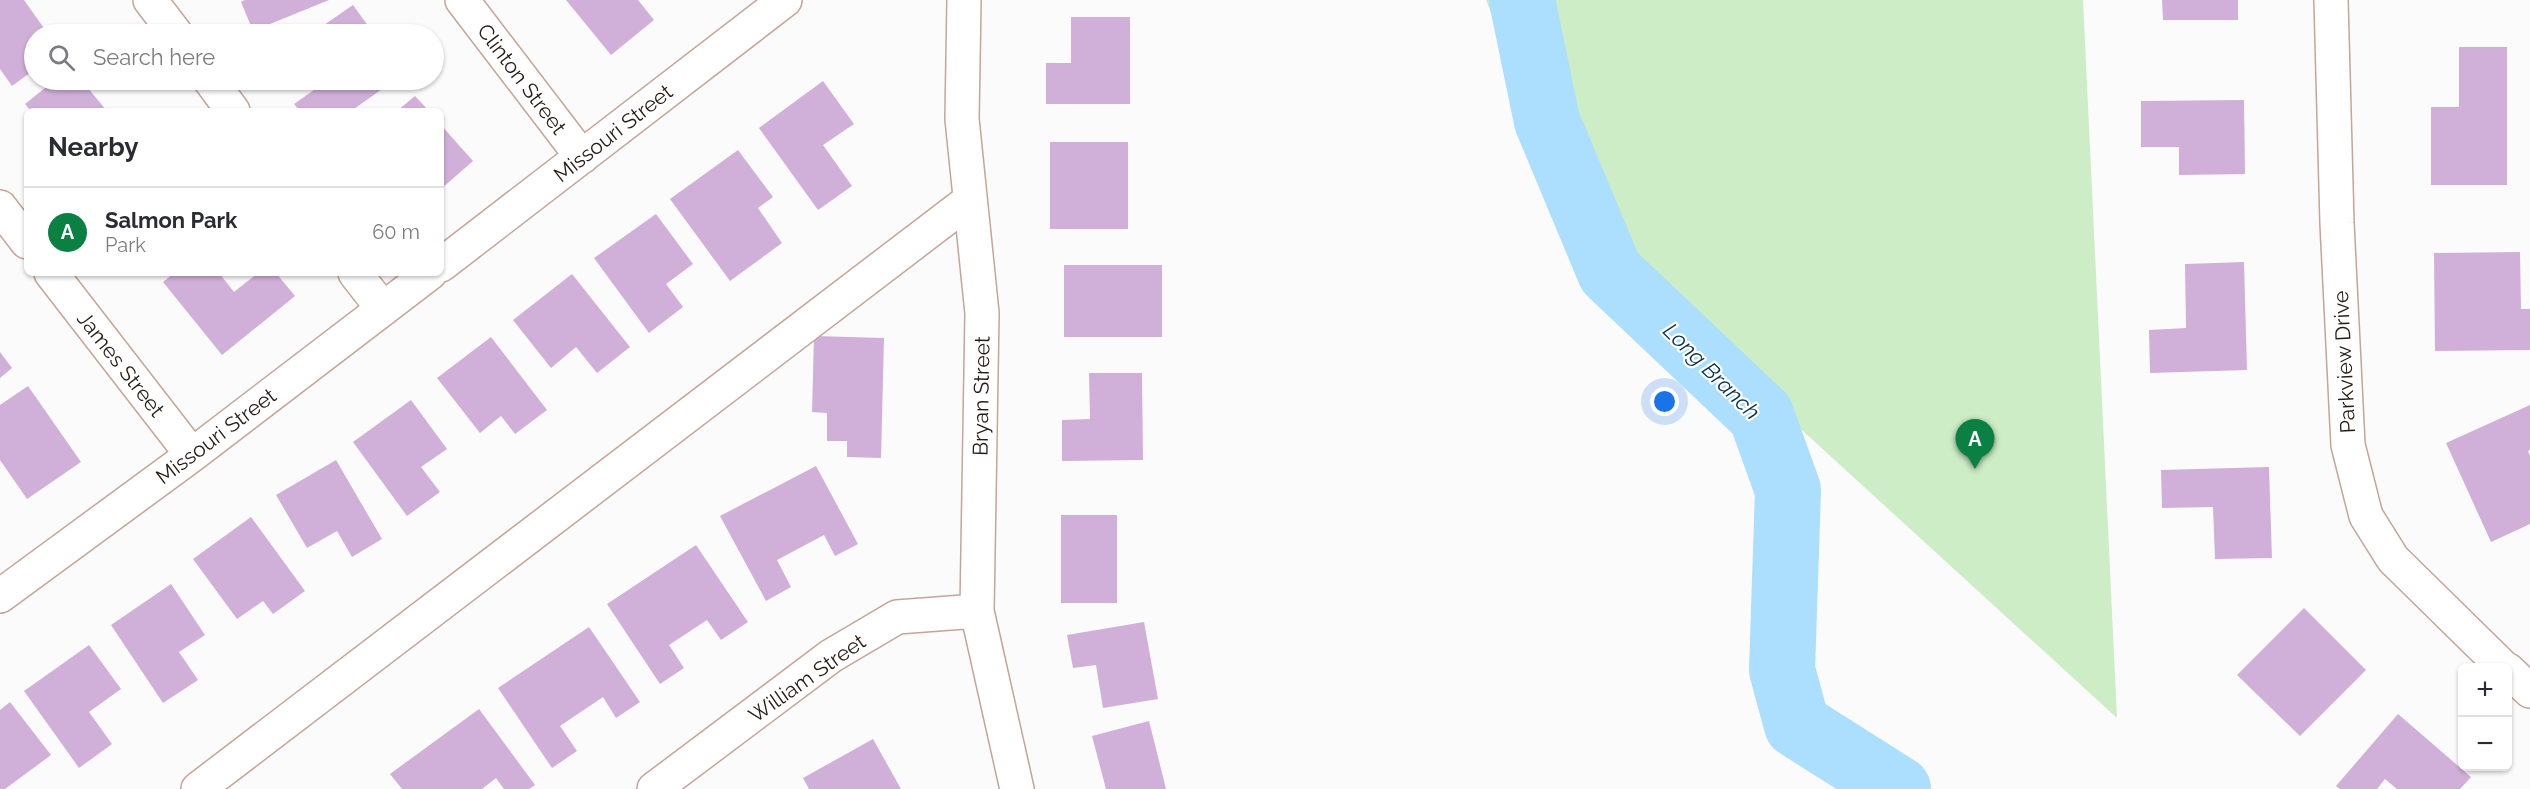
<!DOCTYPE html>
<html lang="en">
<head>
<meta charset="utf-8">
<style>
	:root { --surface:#fff; --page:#f7f7f7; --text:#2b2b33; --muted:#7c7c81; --line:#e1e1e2; --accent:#0b8043 }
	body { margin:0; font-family:Raleway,sans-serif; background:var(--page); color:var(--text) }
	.controls { position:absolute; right:18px; bottom:18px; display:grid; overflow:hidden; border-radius:9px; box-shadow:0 2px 4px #0004 }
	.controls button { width:54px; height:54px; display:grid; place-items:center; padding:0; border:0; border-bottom:2px solid var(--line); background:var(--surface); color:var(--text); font:30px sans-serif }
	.you { position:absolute; left:1665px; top:402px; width:21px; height:21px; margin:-15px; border:4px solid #fff; border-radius:50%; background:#1a73e8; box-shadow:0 0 0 9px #1a73e833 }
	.badge { display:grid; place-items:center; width:39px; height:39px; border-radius:50%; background:var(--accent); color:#fff; font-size:20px; font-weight:700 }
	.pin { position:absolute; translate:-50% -50px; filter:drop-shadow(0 2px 3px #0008) }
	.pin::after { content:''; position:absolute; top:32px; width:21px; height:18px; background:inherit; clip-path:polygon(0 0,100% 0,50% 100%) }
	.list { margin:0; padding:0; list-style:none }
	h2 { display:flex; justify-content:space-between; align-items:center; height:78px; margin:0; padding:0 24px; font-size:26px }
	h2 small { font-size:20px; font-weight:400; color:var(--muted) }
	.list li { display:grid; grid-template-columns:39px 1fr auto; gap:18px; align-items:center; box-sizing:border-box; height:90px; padding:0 24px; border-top:2px solid var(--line) }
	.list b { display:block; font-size:22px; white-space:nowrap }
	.list p { margin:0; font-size:20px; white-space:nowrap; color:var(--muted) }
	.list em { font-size:20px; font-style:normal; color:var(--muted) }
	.icon { flex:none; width:33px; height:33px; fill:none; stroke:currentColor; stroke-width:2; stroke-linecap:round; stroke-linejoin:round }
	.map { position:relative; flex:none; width:2530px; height:789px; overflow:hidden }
	.search { position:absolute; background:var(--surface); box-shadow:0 2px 4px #0004; left:24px; top:24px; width:420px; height:66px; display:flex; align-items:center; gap:15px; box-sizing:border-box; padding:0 21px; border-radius:33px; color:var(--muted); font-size:22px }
	.panel { position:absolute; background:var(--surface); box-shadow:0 2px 4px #0004; left:24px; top:108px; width:420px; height:168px; border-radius:9px }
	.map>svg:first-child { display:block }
	.green { fill:#ccedc6 }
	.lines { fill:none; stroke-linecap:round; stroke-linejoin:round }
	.river { stroke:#acdefd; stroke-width:66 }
	.building { fill:#d0afd9 }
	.minor-casing { stroke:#c4a597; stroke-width:36 }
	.minor { stroke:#fff; stroke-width:33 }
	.labels { text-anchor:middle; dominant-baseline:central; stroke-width:4.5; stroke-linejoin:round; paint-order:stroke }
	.street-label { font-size:21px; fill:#261b15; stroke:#fff }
	.water-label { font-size:22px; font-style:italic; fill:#083247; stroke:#fff }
</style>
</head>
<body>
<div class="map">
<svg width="2530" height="789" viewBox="0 0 2530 789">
	<rect width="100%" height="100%" fill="#fbfbfb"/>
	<!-- green -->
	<path class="green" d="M1486,0H2083L2117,718L1571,219Z"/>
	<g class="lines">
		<!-- river -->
		<path class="river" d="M1522,0L1547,121L1610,272L1761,415L1788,490L1782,670L1797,725L1898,789"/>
	</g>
	<!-- building -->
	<path class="building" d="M0,0H24L48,34H34V70L12,86L0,69Z
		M245,0H329L253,31L241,2Z
		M566,0H638L654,20L611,55Z
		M2162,0H2238V20H2163Z
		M353,5L374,34H311Z
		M1071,17H1130V104H1046V63H1071Z
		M2459,47H2507V185H2431V107H2459Z
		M55,80H81L107,111H31L25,104Z
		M307,80H395L351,111H300L294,104L314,90Z
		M823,81L854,124L823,145L852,186L818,210L759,128Z
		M415,96L429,111H397Z
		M2244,100L2245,174L2179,175V147H2141V101Z
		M441,125L473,161L441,189Z
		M1050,142H1128V229H1050Z
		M738,150L773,197L758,208L782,243L730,281L670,199Z
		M656,214L693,264L666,284L683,307L649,333L594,258Z
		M2520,252L2521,309H2530V350L2435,351L2434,253Z
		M2244,262L2247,370L2150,373L2149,330L2186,328L2185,264Z
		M1064,265H1162V337H1064Z
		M174,273H219L234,292L258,273H276L295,296L222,355L163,282Z
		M572,274L630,347L597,373L576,347L551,368L513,320Z
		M814,336L884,338L881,458L847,457V441H827V413L812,412Z
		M491,337L547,410L515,434L501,416L480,433L437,378Z
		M0,352L12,368L0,378Z
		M1089,373H1142L1143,460L1062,461V420L1090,419Z
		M28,386L81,462L27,499L0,460V405Z
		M411,400L447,449L421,467L440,492L407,516L353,442Z
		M2530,405V450L2528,451L2530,456V524L2491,542L2446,443Z
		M336,460L382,539L352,557L337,531L307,548L276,495Z
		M816,466L858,544L835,556L824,535L777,560L791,587L766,601L720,516Z
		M2269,467L2272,558L2215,559L2213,507L2162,508L2161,470Z
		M1061,515H1117V603H1061Z
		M251,517L305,591L273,614L263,601L237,619L193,559Z
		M696,545L748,622L721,640L707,620L669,645L684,668L660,684L607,604Z
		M171,584L205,635L179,652L198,680L163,703L111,625Z
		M2304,608L2366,670L2300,736L2237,675Z
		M1144,622L1158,699L1103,708L1096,665L1073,668L1067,635Z
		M589,627L640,702L616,718L603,697L560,726L577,751L552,768L498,688Z
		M89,645L121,689L89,712L112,744L79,768L24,691Z
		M10,702L51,755L5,789H0V710Z
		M479,709L535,785L529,789H504L496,778L482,789H402L390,774Z
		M2398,714L2471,777L2460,789H2397L2385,779L2377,789H2340L2336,786Z
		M1149,721L1166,789H1106L1092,736Z
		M873,739L901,789H809L803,778Z"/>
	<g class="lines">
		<defs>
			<path id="minor" d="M150,0L176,34
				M462,0L582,157
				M964,0L962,119L982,313L977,611L1017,789
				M2331,0L2337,223L2348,445L2366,516L2393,559L2504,668
				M210,80L233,111
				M0,207L27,242
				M441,265L785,0
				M51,273L192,455
				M355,273L383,309
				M0,596L192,455L430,273
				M2508,670L2530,691
				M198,789L970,200
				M654,789L831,656L897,617L977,611"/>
		</defs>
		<!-- minor casing -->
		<use href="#minor" class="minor-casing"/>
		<!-- minor -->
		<use href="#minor" class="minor"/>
	</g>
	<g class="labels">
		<!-- street labels -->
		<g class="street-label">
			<text transform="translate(522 79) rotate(53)">Clinton Street</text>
			<text transform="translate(613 133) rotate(-38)">Missouri Street</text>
			<text transform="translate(2344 362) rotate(-93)">Parkview Drive</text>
			<text transform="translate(121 364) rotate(52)">James Street</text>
			<text transform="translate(981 396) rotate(-89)">Bryan Street</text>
			<text transform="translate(216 436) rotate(-37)">Missouri Street</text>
			<text transform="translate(807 678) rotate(-35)">William Street</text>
		</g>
		<!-- water labels -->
		<g class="water-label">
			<text transform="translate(1712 371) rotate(45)">Long Branch</text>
		</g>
	</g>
</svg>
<div class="controls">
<button>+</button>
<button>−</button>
</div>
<div class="you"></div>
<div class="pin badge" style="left:1975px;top:469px">A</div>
<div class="search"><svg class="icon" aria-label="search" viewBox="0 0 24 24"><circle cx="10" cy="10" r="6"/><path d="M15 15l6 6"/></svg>Search here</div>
<section class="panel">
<h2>Nearby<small></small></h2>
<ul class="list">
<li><span class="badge">A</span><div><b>Salmon Park</b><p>Park</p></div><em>60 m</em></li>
</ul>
</section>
</div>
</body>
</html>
